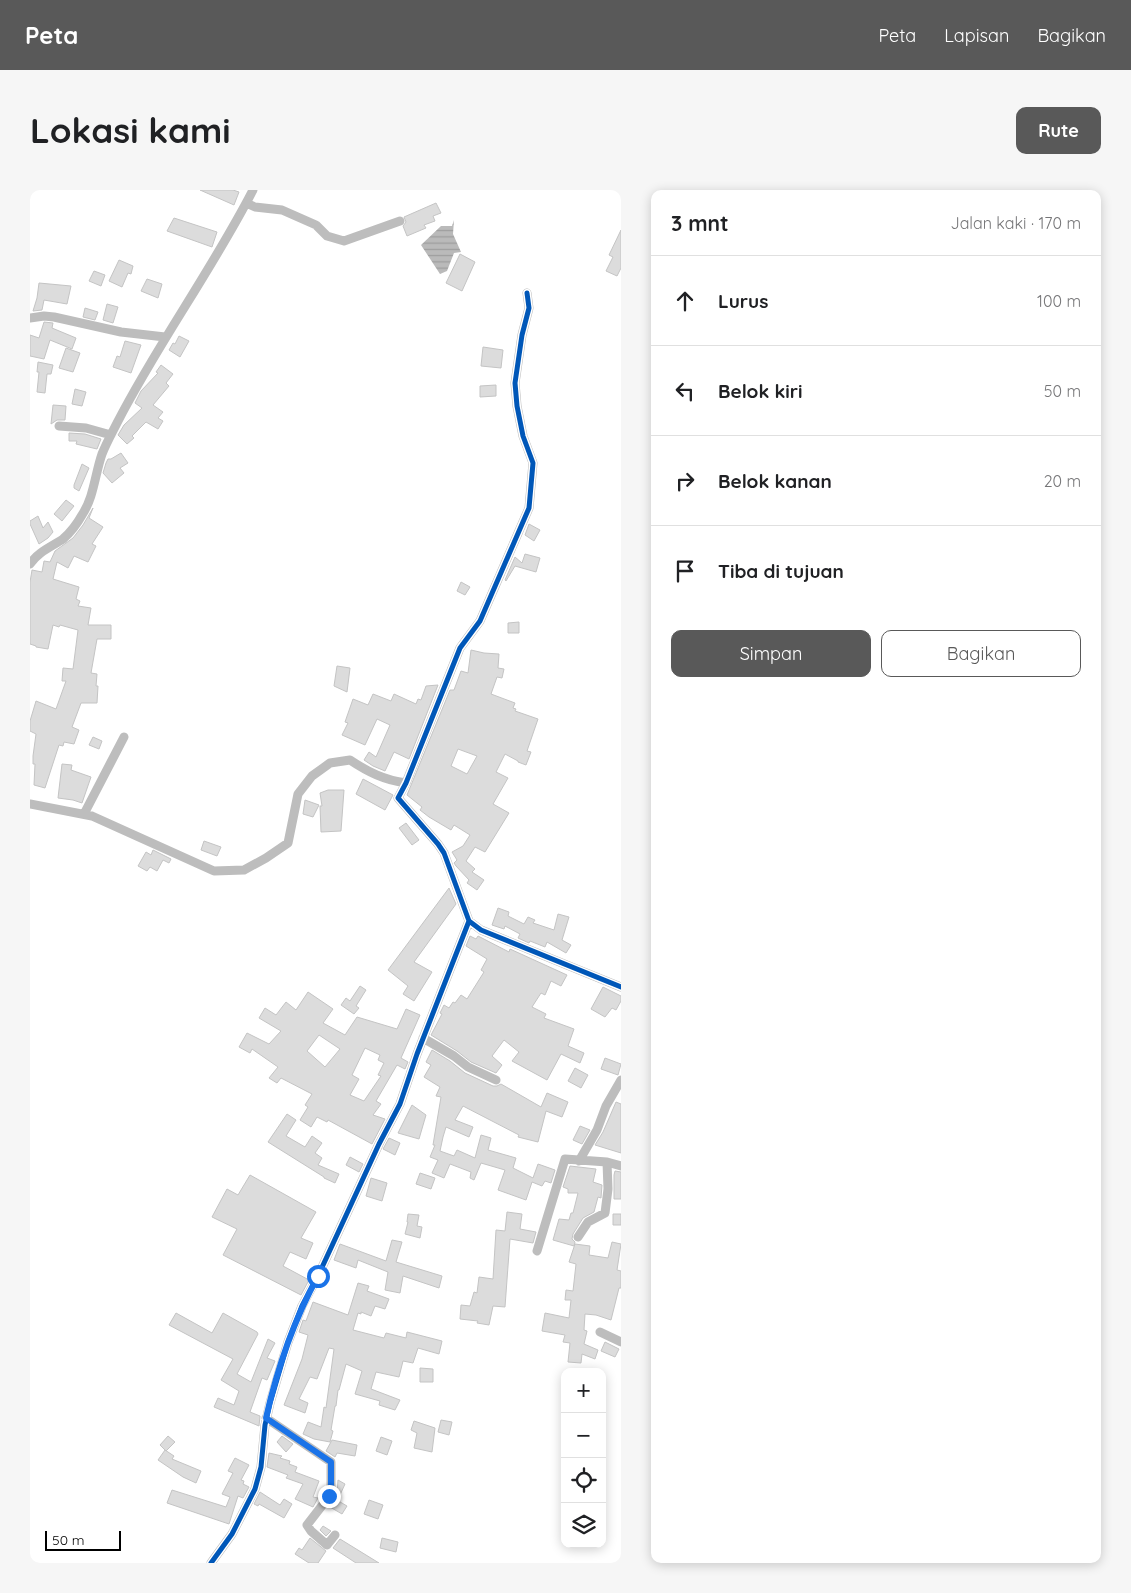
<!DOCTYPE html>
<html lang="id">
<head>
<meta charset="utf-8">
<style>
	:root { --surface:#fff; --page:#f6f6f6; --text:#202124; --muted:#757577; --line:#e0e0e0; --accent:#595959 }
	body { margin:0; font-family:Quicksand,sans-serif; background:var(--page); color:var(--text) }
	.controls { position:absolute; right:15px; bottom:15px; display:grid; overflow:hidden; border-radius:10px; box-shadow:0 2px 12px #0003 }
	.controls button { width:45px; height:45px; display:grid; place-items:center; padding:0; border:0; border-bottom:1px solid var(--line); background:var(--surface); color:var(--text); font:25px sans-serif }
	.scale { position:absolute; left:15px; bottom:12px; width:76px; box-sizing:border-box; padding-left:5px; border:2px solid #000; border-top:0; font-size:14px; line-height:18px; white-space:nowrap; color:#000; -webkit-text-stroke:4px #fff; paint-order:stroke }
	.stop { position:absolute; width:15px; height:15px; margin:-11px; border:4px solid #1a73e8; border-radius:50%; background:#fff }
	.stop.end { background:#1a73e8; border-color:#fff; box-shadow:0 1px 5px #0008 }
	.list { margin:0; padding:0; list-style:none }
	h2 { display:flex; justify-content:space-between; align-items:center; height:65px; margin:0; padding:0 20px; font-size:21px }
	h2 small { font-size:16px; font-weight:400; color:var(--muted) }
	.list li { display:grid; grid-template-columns:32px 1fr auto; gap:15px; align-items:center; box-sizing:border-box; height:90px; padding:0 20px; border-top:1px solid var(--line) }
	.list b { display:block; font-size:19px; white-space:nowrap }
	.list em { font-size:16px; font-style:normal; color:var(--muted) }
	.actions { display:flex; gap:10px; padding:15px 20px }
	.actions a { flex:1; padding:11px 0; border:1px solid var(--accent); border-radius:10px; text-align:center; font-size:18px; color:var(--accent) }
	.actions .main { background:var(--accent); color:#fff }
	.icon { flex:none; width:28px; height:28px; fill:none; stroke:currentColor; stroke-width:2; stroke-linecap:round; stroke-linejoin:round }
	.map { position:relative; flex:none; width:591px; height:1373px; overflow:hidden; border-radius:10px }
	header { display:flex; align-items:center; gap:30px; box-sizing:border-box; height:70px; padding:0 25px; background:var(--accent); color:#fff }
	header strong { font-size:24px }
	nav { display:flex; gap:28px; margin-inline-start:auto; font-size:18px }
	.intro { display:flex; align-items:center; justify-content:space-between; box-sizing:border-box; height:120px; padding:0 30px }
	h1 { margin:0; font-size:35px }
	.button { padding:12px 22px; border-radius:10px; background:var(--accent); color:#fff; font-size:18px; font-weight:700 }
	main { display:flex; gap:30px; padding:0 30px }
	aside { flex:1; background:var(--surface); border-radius:10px; box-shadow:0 2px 12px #0003 }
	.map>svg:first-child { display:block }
	.water { fill:url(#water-rules) }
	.building { fill:#dcdcdc; stroke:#c4c4c4; fill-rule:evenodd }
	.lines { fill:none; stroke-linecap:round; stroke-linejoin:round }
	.minor { stroke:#bdbdbd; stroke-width:9 }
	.cycleway-casing { stroke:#fff; stroke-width:8 }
	.cycleway { stroke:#0057b8; stroke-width:5 }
	.route { stroke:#1a73e8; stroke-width:6 }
</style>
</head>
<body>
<header>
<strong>Peta</strong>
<nav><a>Peta</a><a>Lapisan</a><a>Bagikan</a></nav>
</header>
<div class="intro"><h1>Lokasi kami</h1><a class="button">Rute</a></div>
<main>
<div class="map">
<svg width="591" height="1373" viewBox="0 0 591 1373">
	<defs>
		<pattern id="water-rules" width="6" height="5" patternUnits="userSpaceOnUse" patternTransform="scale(1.25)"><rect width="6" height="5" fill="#bababa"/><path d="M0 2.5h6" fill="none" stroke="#9e9e9e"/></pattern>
	</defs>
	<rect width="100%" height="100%" fill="#fff"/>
	<!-- water -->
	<path class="water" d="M424,30L423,44L431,62L424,63L417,81L410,84L391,55L411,36H422Z"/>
	<!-- building -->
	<path class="building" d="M170,0H203L209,2L204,15Z
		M406,13L411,23L403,26L405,31L394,35L396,38L377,46L373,36L376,32L374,27Z
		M144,28L187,42L182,57L137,41Z
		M591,40V78L587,86L576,81L583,67L579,65Z
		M430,64L445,72L432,101L416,93Z
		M89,70L103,76L101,84L98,83L92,97L79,91Z
		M64,81L75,85L71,96L59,91Z
		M117,89L132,94L128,108L111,101Z
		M9,93L41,96L37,114L14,110L12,120L3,121L7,108Z
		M77,114L88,117L83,133L73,130Z
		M55,118L68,122L65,130L53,127Z
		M14,132L23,133L22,138L46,148L42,159L20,150L14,169L0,166V145L9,148Z
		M149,146L159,151L150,167L139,160L143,153L145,154Z
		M95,151L111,155L101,183L83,177L87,166L90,167Z
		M453,157L473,160L471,178L451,176Z
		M36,158L50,163L43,182L29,178Z
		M8,172L23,175L21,184H17L15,203L7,202L9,182H7Z
		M131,175L143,184L136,193L139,196L123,215L133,222L128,228L133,231L128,239L116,232L102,246L104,248L97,254L88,245L94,235L112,218L105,213L111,201L128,183L126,182Z
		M466,195V206L450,207V196Z
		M45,199L56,202L52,216L42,214Z
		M23,215L36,216L35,230H27L21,234Z
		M39,243L55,244L71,249L67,259L46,254L47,251H39Z
		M91,263L98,273L90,278L94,283L82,293L73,283L76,273L78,269H81Z
		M52,274L59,278L49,301L44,298V295Z
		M36,310L44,316L32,331L24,324Z
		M63,318L59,328L73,337L62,354L66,356L58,372L44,366L38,378L27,372L23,389L49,397L46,409L50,411L48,416L61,418L58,435H81V449H67L61,483L67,484L66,496H68L67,513H51L42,537L49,540L44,554L34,552L33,556L29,555L15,598L4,595L5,574H3V566L6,544L0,541V531L6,511L26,519L36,491H32L33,478L43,479L48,440L30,435L29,437L23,435L18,459L6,457V456L0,454V392L2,380L12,382L14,371L20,372L25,361L43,348L53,335Z
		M8,326L13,338L18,332L23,342L18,348L9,354L0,334V331Z
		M499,334L510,340L504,351L495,345Z
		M495,364L510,368L506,382L485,376L476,391L475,390L485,367L492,373Z
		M431,392L440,397L435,405L427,401Z
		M489,432V443H478V433Z
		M441,460L454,463L469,464L468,478L474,479L472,488L467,487L461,504L485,513L483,518L486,519L485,521L508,529L497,561L501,562L496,575L488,572V571L475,564L466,582L478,588L463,614L479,623L455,662L445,657L436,671L445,679L442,682L454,690L447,700L437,693L439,690L426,676L424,673L427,670L422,662L433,656L440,645L424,635L421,640L399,627L390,620L392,617L377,605L420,500H424L431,481L438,483ZM428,559L447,566L437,584L421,576Z
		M307,476L320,478L317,502L304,496Z
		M408,495L379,569L364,562L355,581L343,576L334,570L339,562L346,567L360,535L347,529L335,555L312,545L318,533L315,532L323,509L338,515L343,504L361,511L364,504L386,514L388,509L391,510L396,496Z
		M63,547L72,551L69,559L59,555Z
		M32,574L42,575L41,580L61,587L52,613L43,610L28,608Z
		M333,589L363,605L355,620L326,604Z
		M298,600H314L311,641L291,642L290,616H292L290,603Z
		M275,610L289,615L283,627L273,624Z
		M376,633L389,650L382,655L369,638Z
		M174,651L191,657L187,666L171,660Z
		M123,660L141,669L139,673L133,670L127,681L120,677L117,681L108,676L116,662L121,665Z
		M419,698L426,714L384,772L402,782L384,811L373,804L378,796L358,780Z
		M468,718L479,722L478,726L494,734L498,727L505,730L503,733L524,740L528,724L539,727L532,750L541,755L536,763L517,752L515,757L500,751L499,753L488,748L490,744L475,736L474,739L462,735Z
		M440,746L446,749L448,746L479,762L480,759L537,785L531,796L521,791L515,805L511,803L502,817L516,824L514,828L544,839L538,856L554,863L550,873L531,864L517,890L482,871L489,862L474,850L462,866L472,875L466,883L441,872L427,861L401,845L412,824L410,823L414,815L419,818L423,812L425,813L431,805L437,809L454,782L451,780L457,769L436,756Z
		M330,796L336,800L326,816L329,818L324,824L311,815L316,808L320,811Z
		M573,797L591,806V811L586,820L582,818L575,827L561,819Z
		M278,802L303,819L293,833L315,845L327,827L367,839L376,819L390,825L371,868L378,872L375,879L367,875L346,911L351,914L343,925L355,929L342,954L298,930L297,932L287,927L281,937L270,930L278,917L275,915L282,904L251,888L247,893L239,888L248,877L222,859L220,863L209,857L217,843L239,854L251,841L229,828L235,818L246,825L256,812L266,820ZM289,845L310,859L295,877L277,861ZM335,858L350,865L348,870L354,873L348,885L351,886L334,911L320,905L329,889L322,885Z
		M402,860L420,871L435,883L463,896H467L471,894L511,917L517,903L538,912L532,927L516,921L508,952L488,947L489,945L433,916L425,930L443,937L439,947L416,937L413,947L410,961L424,966L427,960L445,968L451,945L461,948L458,960L486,968L483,978L503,988L508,974L525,980L521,993L515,991L512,996L502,992L496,1010L468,1000L475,980L451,973L444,990L440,988L441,982L420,974L414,988L402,983L408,970L400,967L405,955H403L411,907L406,906L410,897L394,887L401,875L396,872Z
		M575,868L591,874L588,885L571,879Z
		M545,878L558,885L551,898L538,891Z
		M586,912L591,914V963L565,955L573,942Z
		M382,915L396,925L389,949L368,943Z
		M257,924L266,930L256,946L275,957L282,946L292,953L285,963L292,968L288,975L309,984L305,993L294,988V987L238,952Z
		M550,936L560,940L552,954L543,950Z
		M359,948L370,953L365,965L353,959Z
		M320,967L333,974L329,982L316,975Z
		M540,976L566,979L563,992L572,995L571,1008L568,1007L564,1022L553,1028L543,1044L542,1049L545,1052L544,1056L523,1050L529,1029L539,1030L541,1023H543L548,1003H538V999L533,997Z
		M585,981L591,982V1009H584V985Z
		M390,983L405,988L401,999L386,994Z
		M220,985L286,1022L271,1048L283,1053L276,1069L260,1062L253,1076L279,1090L271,1105L193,1065L207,1039L182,1027L197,999L208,1005Z
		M341,988L357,993L352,1011L336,1006Z
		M477,1022L492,1024L490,1039L506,1042L503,1053L480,1049L475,1117L463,1116L459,1135L447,1133L448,1131L430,1129L431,1115L440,1116L444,1102L447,1103L449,1087L463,1089L466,1040L475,1041Z
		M378,1024L389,1025L387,1036L392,1037L390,1048L375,1044L378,1032H377Z
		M583,1024H591V1035H583Z
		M362,1050L372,1052L366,1072L412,1086L409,1098L373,1086L370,1103L355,1100L358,1082L328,1070L326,1078L304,1070L310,1054L356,1071Z
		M582,1052L591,1054L587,1080L591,1081V1098H589L581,1130L566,1125L555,1124L554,1140L557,1141L554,1154L568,1160L565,1169L552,1164L551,1173L538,1172L540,1153L533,1152L535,1145L512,1141L515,1123L539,1128L541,1110H535L536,1100L543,1101L546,1074L539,1072L545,1054L560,1056L559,1065L578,1068Z
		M328,1093L339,1096L337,1101L359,1109L355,1119L345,1116L341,1126L331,1122V1124L328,1123L323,1140L354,1148L356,1143L376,1148L377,1142L412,1151L409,1164L388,1158L383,1173L373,1171L369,1187L346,1182L341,1199L370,1210L365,1220L349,1215L350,1211L325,1204L332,1181L316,1174L309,1200H308L306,1216H305L301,1240L303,1241L300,1252L284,1249L273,1244L278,1232L291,1237L294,1217L296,1218L304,1159L299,1158L287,1189L280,1187L269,1209L278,1213L275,1223L254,1215L272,1169L278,1145L269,1142L273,1130L276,1131L283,1112L318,1125Z
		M146,1123L182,1143L193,1123L227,1142L228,1144L207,1184L221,1192L238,1149L245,1153L237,1168L245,1171L237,1190L232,1188L220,1222L230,1226L229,1236L184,1217L188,1208L204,1215L209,1201L191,1190L203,1169L139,1135Z
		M575,1152L589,1159L585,1167L571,1161Z
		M390,1178L403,1179V1192H390Z
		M411,1230L422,1232L419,1245L408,1242Z
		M384,1231L405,1238L402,1262L384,1258L387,1243L381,1240Z
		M138,1246L145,1252L136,1261L130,1255Z
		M252,1246L263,1254L256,1262L247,1252Z
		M351,1247L362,1251L357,1265L346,1261Z
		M302,1250L327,1255L325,1266L307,1263L305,1267L296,1261Z
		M135,1260L144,1266L142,1269L171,1281L166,1293L153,1287L128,1270Z
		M239,1263L252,1266L250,1268L260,1271L259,1274L267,1277L265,1282L289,1291L283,1307L288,1308L283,1317L265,1309L273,1294L256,1288L258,1285L237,1277Z
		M205,1268L219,1275L211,1290L214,1291L213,1294L219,1297L213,1308L208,1306L199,1334L137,1313L142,1300L196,1317L200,1307L192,1304L203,1283L198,1281Z
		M308,1290L315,1294L310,1305L307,1304Z
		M230,1302L250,1315L254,1309L262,1314L254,1328L229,1314L228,1316L224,1314Z
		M305,1309L317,1316L312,1324L300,1317Z
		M339,1310L353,1315L348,1329L334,1324Z
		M293,1336L301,1341L296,1346L290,1340Z
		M280,1348L296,1361L288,1373H279L265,1364L269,1358L272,1360Z
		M352,1348L368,1352L366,1362L350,1358Z
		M310,1349L349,1373H326L303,1358Z"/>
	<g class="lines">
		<!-- minor -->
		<path class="minor" d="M216,13L225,17L252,20L286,35L297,46L314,51L370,31
			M497,103L499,118L492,145L485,193L487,216L493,246L503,273L499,318L450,431L430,458L376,593L368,608L408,654L414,663L439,731L451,740L591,797
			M0,128L14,126L24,127L91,142L135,147
			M29,236L56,238L81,245
			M0,374C8,362 21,357 33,349C41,342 47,334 52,325C64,307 65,284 72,264C76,254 82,243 87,233C128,153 182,80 223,0
			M0,614L62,626L184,681L214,680L236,668L258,653L268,604L282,586L300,573L320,570C338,582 354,590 376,593
			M54,624L94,547
			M393,848L424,866L438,877L466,890
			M549,971L567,940L576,916L591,890
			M548,1047L558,1032L575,1023L578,999L577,972
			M507,1061L535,969L577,972L591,976
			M570,1142L591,1152
			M236,1228L301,1272V1304L277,1335L281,1341L297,1355L305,1345
			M181,1373L202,1344L225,1299L231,1277L235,1235L240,1213L258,1152L272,1116L288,1086L349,954L370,914L387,864L439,731"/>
		<defs>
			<path id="cycleway" d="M497,103L499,118L492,145L485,193L487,216L493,246L503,273L499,318L450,431L430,458L376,593L368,608L408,654L414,663L439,731L451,740L591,797
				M181,1373L202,1344L225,1299L231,1277L235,1235L240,1213L258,1152L272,1116L288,1086L349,954L370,914L387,864L439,731"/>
		</defs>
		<!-- cycleway casing -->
		<use href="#cycleway" class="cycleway-casing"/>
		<!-- cycleway -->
		<use href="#cycleway" class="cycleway"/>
	</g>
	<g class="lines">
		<!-- route -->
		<path class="route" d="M288,1086C264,1130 247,1179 236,1228L301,1272V1302L299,1306"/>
	</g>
</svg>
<div class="controls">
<button>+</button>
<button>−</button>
<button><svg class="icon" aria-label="locate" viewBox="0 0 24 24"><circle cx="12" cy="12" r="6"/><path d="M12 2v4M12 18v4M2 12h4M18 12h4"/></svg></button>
<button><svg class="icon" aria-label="layers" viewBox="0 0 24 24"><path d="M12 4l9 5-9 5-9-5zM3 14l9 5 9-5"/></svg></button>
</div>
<div class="scale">50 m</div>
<div class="stop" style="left:288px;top:1086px"></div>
<div class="stop end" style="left:299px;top:1306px"></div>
</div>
<aside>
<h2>3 mnt<small>Jalan kaki · 170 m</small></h2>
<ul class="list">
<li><svg class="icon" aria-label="ahead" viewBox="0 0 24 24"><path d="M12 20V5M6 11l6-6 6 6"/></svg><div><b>Lurus</b></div><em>100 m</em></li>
<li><svg class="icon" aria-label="left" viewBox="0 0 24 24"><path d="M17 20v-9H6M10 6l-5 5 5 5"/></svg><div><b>Belok kiri</b></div><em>50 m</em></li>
<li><svg class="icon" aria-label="right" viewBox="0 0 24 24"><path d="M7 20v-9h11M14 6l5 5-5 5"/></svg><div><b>Belok kanan</b></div><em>20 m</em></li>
<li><svg class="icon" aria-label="arrive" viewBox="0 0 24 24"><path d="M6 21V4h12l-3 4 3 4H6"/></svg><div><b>Tiba di tujuan</b></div></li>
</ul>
<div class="actions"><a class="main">Simpan</a><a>Bagikan</a></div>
</aside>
</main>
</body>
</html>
